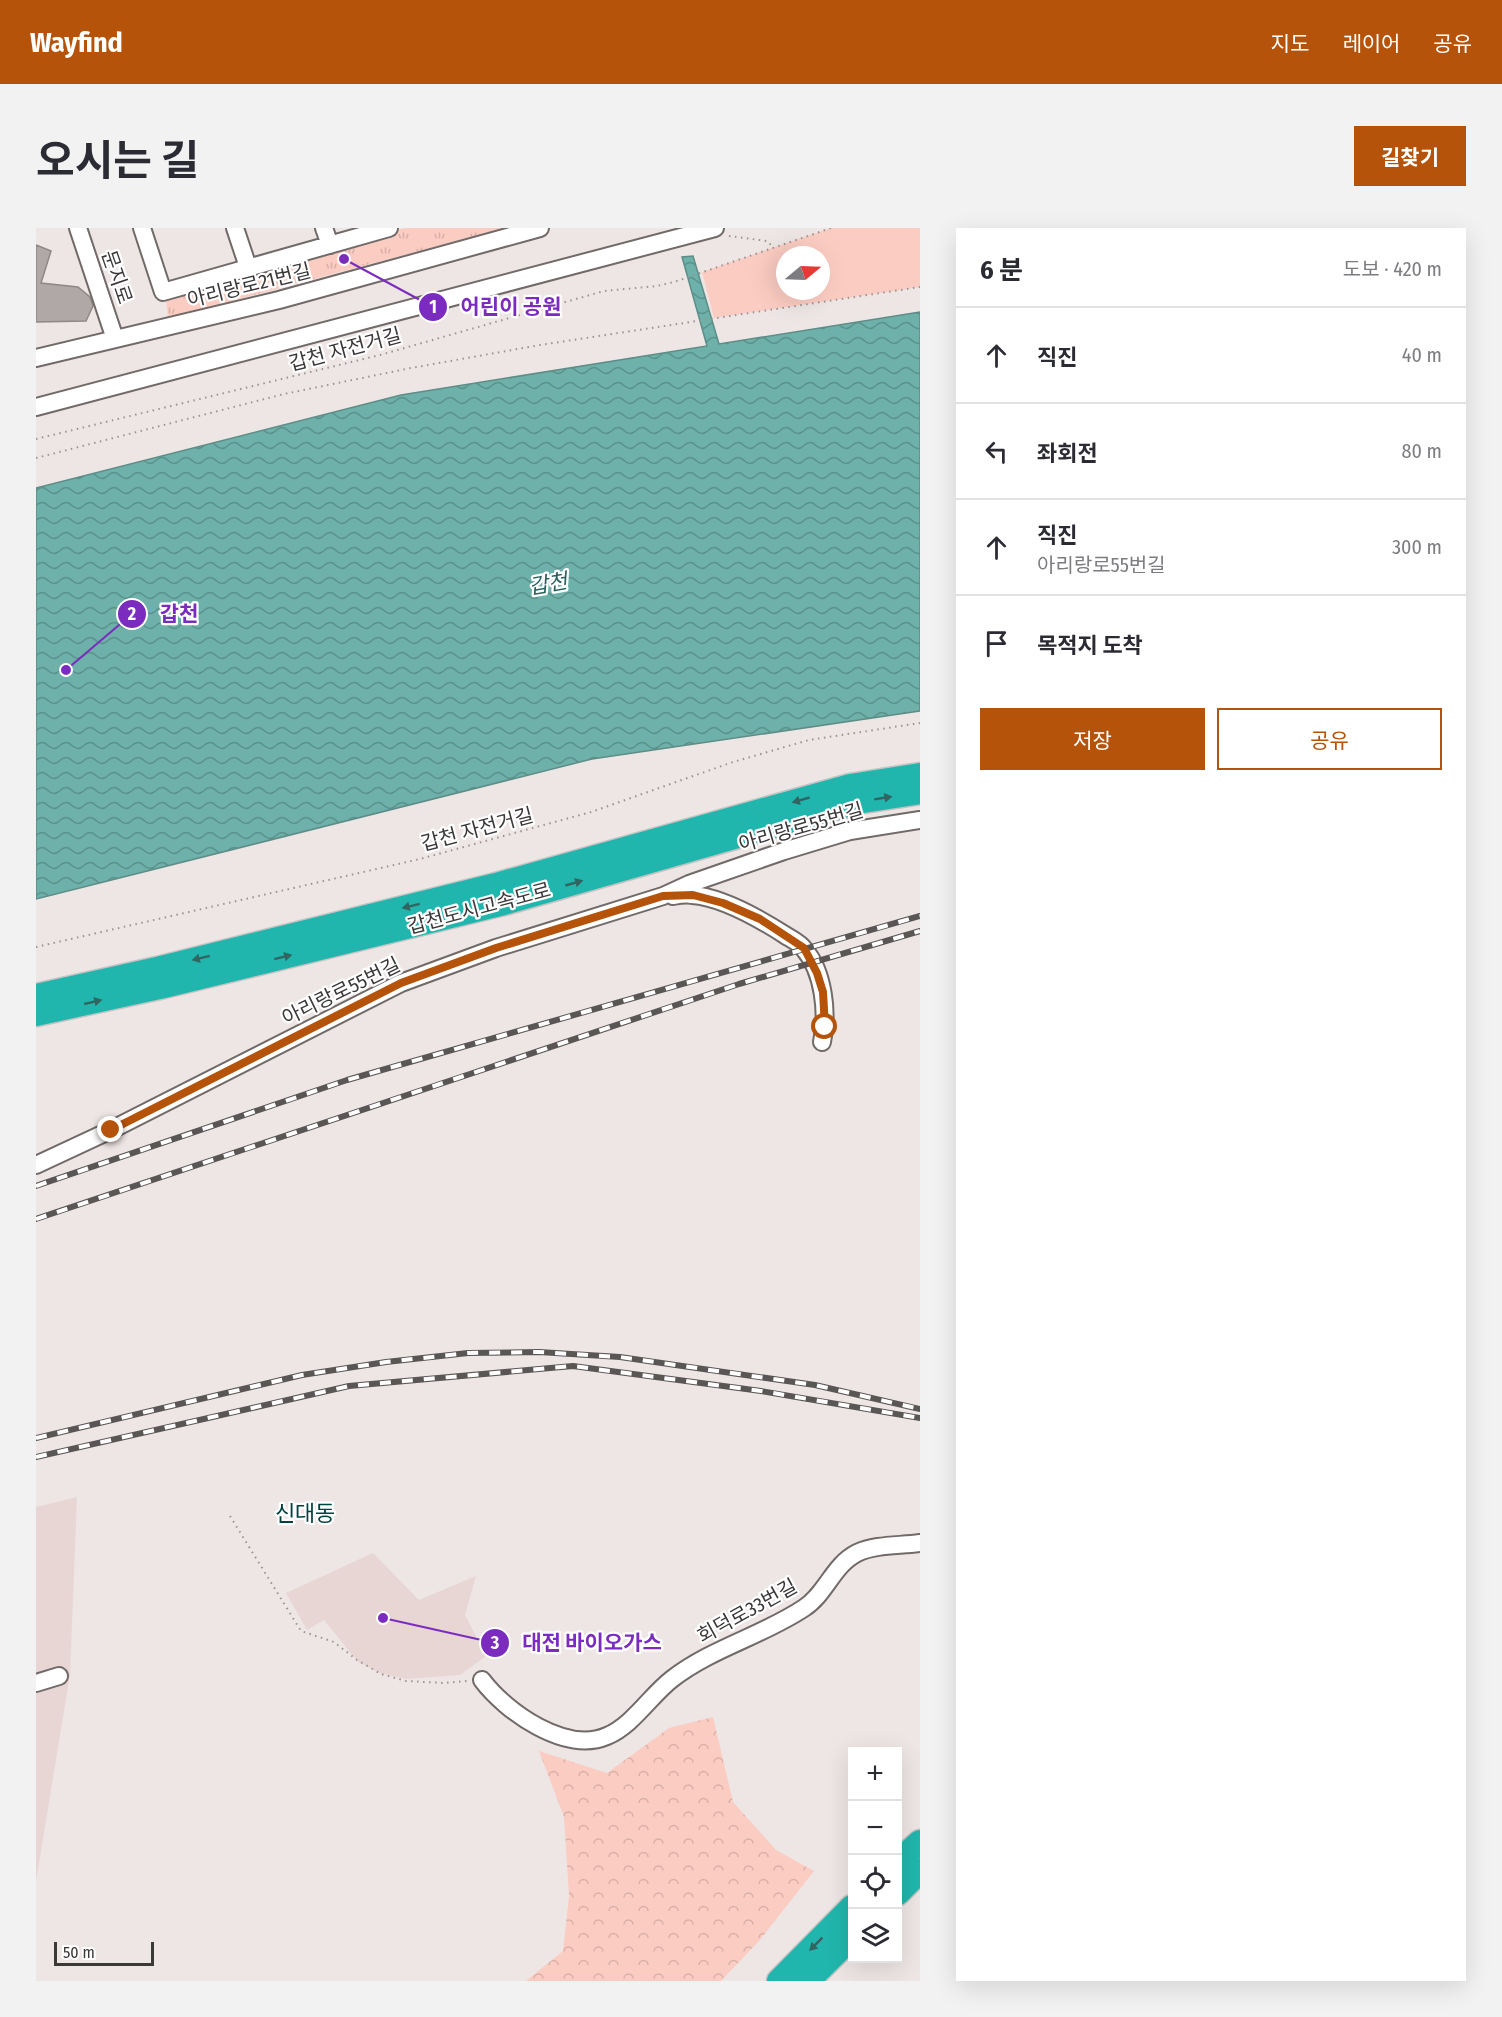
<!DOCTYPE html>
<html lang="ko">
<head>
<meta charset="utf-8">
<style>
	:root { --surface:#fff; --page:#f2f2f3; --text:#2b2b33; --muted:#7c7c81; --line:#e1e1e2; --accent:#b45309 }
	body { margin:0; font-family:"Fira Sans Condensed","Noto Sans KR",sans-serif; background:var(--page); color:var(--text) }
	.controls { position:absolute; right:18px; bottom:18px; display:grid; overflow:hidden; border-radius:0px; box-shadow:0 6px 24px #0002 }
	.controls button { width:54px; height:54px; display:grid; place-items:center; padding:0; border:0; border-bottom:2px solid var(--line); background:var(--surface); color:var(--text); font:30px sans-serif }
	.compass { position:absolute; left:740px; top:18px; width:54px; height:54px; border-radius:50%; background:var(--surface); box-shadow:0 6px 24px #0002; rotate:71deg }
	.scale { position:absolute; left:18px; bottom:15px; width:100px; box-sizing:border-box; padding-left:6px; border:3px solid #3b3838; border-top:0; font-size:16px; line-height:21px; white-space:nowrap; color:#3b3838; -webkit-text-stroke:4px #fff; paint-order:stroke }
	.stop { position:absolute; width:18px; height:18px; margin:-14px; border:4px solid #b45309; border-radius:50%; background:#fff }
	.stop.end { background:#b45309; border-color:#fff; box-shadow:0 2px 6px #0008 }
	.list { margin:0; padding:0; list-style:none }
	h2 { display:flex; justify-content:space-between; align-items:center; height:78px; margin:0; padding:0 24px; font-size:26px }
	h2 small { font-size:20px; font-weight:400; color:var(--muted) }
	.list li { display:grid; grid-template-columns:39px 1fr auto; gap:18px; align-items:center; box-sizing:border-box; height:96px; padding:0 24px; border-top:2px solid var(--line) }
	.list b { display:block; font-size:22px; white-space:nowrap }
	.list p { margin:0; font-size:20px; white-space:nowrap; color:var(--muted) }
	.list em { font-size:20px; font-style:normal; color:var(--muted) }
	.actions { display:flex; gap:12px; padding:18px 24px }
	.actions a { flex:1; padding:14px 0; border:2px solid var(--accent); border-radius:0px; text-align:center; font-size:21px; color:var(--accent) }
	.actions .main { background:var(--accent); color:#fff }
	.icon { flex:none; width:33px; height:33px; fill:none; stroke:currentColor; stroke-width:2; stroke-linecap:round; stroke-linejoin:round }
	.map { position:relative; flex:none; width:884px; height:1753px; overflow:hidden; border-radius:0px }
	header { display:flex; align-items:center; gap:36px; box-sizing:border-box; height:84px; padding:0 30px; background:var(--accent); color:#fff }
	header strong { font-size:28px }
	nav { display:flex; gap:33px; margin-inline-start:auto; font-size:21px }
	.intro { display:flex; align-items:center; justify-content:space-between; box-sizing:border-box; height:144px; padding:0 36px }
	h1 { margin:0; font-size:42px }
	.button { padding:15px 27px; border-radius:0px; background:var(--accent); color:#fff; font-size:21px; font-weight:700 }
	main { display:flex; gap:36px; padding:0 36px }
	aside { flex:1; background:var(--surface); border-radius:0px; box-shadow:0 6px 24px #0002 }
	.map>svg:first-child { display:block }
	.built { fill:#e7d6d4 }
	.grass { fill:#fbccc2; fill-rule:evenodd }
	.forest { fill:url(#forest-crowns) }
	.park { fill:url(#park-tufts) }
	.water { fill:url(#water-waves); stroke:#5e8d88; stroke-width:1.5 }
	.building { fill:#b0a8a7; stroke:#8f8887; stroke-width:1.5 }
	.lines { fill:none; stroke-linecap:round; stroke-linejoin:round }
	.minor-casing { stroke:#716a69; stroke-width:20 }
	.highway-casing { stroke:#c4c3c3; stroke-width:27 }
	.path { stroke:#989392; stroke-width:2; stroke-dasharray:1.5 4.5; stroke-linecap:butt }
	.minor { stroke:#fff; stroke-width:16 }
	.highway { stroke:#21b6ad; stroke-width:24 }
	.rail-casing { stroke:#595655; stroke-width:6 }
	.rail { stroke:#fff; stroke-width:4; stroke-dasharray:11; stroke-linecap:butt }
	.oneway { fill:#326461 }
	.route { stroke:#b45309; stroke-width:8 }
	.labels { text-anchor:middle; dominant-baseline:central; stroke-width:4.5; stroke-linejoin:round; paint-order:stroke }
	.street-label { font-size:20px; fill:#3b3838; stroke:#fff }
	.water-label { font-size:21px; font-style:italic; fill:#27605c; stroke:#fff }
	.quarter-label { font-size:22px; fill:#00423e; stroke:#fff }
	.leader { fill:none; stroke:#7b2cbf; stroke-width:2 }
	.callout-dot { fill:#7b2cbf; stroke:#fff; stroke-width:2 }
	.mark-label { font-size:18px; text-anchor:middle; font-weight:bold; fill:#fff }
	.callout-label { font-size:21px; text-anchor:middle; font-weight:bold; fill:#7b2cbf; stroke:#fff; stroke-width:4.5; stroke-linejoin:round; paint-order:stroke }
</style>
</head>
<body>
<header>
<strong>Wayfind</strong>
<nav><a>지도</a><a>레이어</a><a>공유</a></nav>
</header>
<div class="intro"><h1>오시는 길</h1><a class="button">길찾기</a></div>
<main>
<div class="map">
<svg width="884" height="1753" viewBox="0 0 884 1753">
	<defs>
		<pattern id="forest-crowns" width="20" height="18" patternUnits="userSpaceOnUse" patternTransform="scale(1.5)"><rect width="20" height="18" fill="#fbccc2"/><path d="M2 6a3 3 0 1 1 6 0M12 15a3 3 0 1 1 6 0" fill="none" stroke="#d8b0a7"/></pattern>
		<pattern id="park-tufts" width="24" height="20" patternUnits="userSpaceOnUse" patternTransform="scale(1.5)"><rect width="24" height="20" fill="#fbccc2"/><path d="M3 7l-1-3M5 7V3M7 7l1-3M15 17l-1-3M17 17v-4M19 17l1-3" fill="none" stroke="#d8b0a7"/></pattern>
		<pattern id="water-waves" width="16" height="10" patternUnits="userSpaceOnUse" patternTransform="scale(1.5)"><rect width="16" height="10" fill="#6db1aa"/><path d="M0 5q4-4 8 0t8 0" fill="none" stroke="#5b918b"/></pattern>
	</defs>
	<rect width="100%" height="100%" fill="#eee6e5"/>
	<!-- built -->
	<path class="built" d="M41,1269L34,1447L0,1653V1279Z
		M337,1325L383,1372L440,1348L429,1387L450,1428L424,1447L370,1451L344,1445L322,1434L288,1392L271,1402L250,1365Z"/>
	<!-- grass -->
	<path class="grass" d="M795,0H884V59L678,90L666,44ZM749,27H785V63H749Z"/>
	<!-- forest -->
	<path class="forest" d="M677,1489L697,1574L740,1622L778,1643L723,1713L685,1753H490L527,1723L533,1668L528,1589L503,1523L571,1545L633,1500Z"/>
	<!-- park -->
	<path class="park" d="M369,0H469L132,90L130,71Z"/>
	<!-- water -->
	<path class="water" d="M657,28L683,116L884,84V483L556,531L0,671V260L365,167L671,118L646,29Z"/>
	<!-- building -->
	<path class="building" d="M0,17L15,23L5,55L42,59L54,69L57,78L50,93L0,94Z"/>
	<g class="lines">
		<defs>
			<path id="minor" d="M42,0L79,111
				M106,0L127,64L353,0
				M199,0L212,39
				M288,0L294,17
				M0,130L243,72L504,0
				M0,179L679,0
				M637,668C643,667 650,666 656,667C686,669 724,691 749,707C755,711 764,715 768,721C788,744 792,786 786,814
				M0,937L75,902L365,755L460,720L627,668L653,656L748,623L814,603L884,592
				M446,1452C470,1484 530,1526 571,1508C597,1497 614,1468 636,1451C676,1420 726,1408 768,1380C790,1366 797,1337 821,1325C840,1316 864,1318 884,1315
				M0,1455L23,1448"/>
			<path id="highway" d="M0,768L121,741L460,657L814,558L884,547
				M0,786L128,758L468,675L821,574L884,564
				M862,1634L884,1614
				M862,1665L884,1643
				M743,1753L816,1679
				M772,1753L816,1709"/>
		</defs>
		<!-- minor casing -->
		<use href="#minor" class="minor-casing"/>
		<!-- highway casing -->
		<use href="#highway" class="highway-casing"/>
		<!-- path -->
		<path class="path" d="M693,8L731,13L737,19
			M0,211L344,127L568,63L621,58L638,54L795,0
			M0,230L248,166L375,140L504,117L884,59
			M0,719L384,631L555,584L697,534L773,512L884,495
			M194,1288L265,1403L298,1414L321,1432L345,1446L370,1453L408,1455L431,1453"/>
		<!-- minor -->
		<use href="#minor" class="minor"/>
		<!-- highway -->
		<use href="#highway" class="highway"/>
		<defs>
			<path id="rail" d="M0,958L311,852L884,688
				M0,991L703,756L884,703
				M0,1210L266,1147L350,1134L432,1125L503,1124L584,1129L779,1157L884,1181
				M0,1229L313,1158L537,1138L725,1163L884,1190"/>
		</defs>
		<!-- rail casing -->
		<use href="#rail" class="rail-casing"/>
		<!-- rail -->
		<use href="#rail" class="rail"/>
	</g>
	<!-- one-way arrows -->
	<defs><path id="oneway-solid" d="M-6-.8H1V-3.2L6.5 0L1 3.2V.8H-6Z" transform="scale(1.5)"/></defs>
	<g class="oneway">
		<use href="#oneway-solid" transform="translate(847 570) rotate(-9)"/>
		<use href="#oneway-solid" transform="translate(765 572) rotate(164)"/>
		<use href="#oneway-solid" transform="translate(538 655) rotate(-16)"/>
		<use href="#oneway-solid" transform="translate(375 678) rotate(166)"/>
		<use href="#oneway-solid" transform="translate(247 729) rotate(-14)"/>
		<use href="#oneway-solid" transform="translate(165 730) rotate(166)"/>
		<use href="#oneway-solid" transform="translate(57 774) rotate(-13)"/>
		<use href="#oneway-solid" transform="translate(780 1716) rotate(135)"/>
	</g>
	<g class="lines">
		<!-- route -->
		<path class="route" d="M75,902L365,755L460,720L627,668L657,667L687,675L724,691L768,720L781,745L787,764L789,799"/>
	</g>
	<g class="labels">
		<!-- street labels -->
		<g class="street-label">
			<text transform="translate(81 49) rotate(71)">문지로</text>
			<text transform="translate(213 57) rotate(-14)">아리랑로21번길</text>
			<text transform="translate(309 121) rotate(-15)">갑천 자전거길</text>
			<text transform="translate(765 599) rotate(-16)">아리랑로55번길</text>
			<text transform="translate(441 601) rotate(-15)">갑천 자전거길</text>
			<text transform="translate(443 680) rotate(-15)">갑천도시고속도로</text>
			<text transform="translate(305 763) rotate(-26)">아리랑로55번길</text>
			<text transform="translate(711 1383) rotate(-29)">회덕로33번길</text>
		</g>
		<!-- water labels -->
		<g class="water-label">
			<text transform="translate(512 356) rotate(-10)">갑천</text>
		</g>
		<!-- quarter labels -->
		<g class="quarter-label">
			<text x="269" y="1285">신대동</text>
		</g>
	</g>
	<!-- callouts -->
	<path class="leader" d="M308 31L397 79M30 442L96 386M347 1390L459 1415"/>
	<g class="callout-dot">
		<circle cx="308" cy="31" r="6"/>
		<circle cx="30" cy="442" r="6"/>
		<circle cx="347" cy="1390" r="6"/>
		<circle cx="397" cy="79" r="15"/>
		<circle cx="96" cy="386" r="15"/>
		<circle cx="459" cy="1415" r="15"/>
	</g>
	<g class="mark-label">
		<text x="397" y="85">1</text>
		<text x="96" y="392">2</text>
		<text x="459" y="1421">3</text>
	</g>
	<g class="callout-label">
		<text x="475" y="86">어린이 공원</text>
		<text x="143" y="393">갑천</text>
		<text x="556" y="1422">대전 바이오가스</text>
	</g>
</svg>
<div class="controls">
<button>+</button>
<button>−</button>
<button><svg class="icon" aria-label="locate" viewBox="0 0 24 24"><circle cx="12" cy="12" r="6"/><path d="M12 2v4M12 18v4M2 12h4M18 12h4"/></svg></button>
<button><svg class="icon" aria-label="layers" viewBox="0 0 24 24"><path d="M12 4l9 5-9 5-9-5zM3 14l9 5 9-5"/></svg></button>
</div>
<svg class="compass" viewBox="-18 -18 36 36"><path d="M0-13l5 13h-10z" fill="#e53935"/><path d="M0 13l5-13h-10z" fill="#7c7c81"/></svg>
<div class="scale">50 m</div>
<div class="stop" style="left:789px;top:799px"></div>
<div class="stop end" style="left:75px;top:902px"></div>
</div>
<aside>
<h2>6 분<small>도보 · 420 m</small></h2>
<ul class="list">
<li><svg class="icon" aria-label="ahead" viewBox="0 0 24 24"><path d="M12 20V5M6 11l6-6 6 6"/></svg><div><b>직진</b></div><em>40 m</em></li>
<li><svg class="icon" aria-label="left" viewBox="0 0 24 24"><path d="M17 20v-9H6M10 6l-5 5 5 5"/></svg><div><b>좌회전</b></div><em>80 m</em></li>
<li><svg class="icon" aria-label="ahead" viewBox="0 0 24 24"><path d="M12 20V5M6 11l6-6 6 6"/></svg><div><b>직진</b><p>아리랑로55번길</p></div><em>300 m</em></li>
<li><svg class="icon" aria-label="arrive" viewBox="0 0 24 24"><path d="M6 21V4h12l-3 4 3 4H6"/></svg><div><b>목적지 도착</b></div></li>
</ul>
<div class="actions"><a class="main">저장</a><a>공유</a></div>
</aside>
</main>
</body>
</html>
